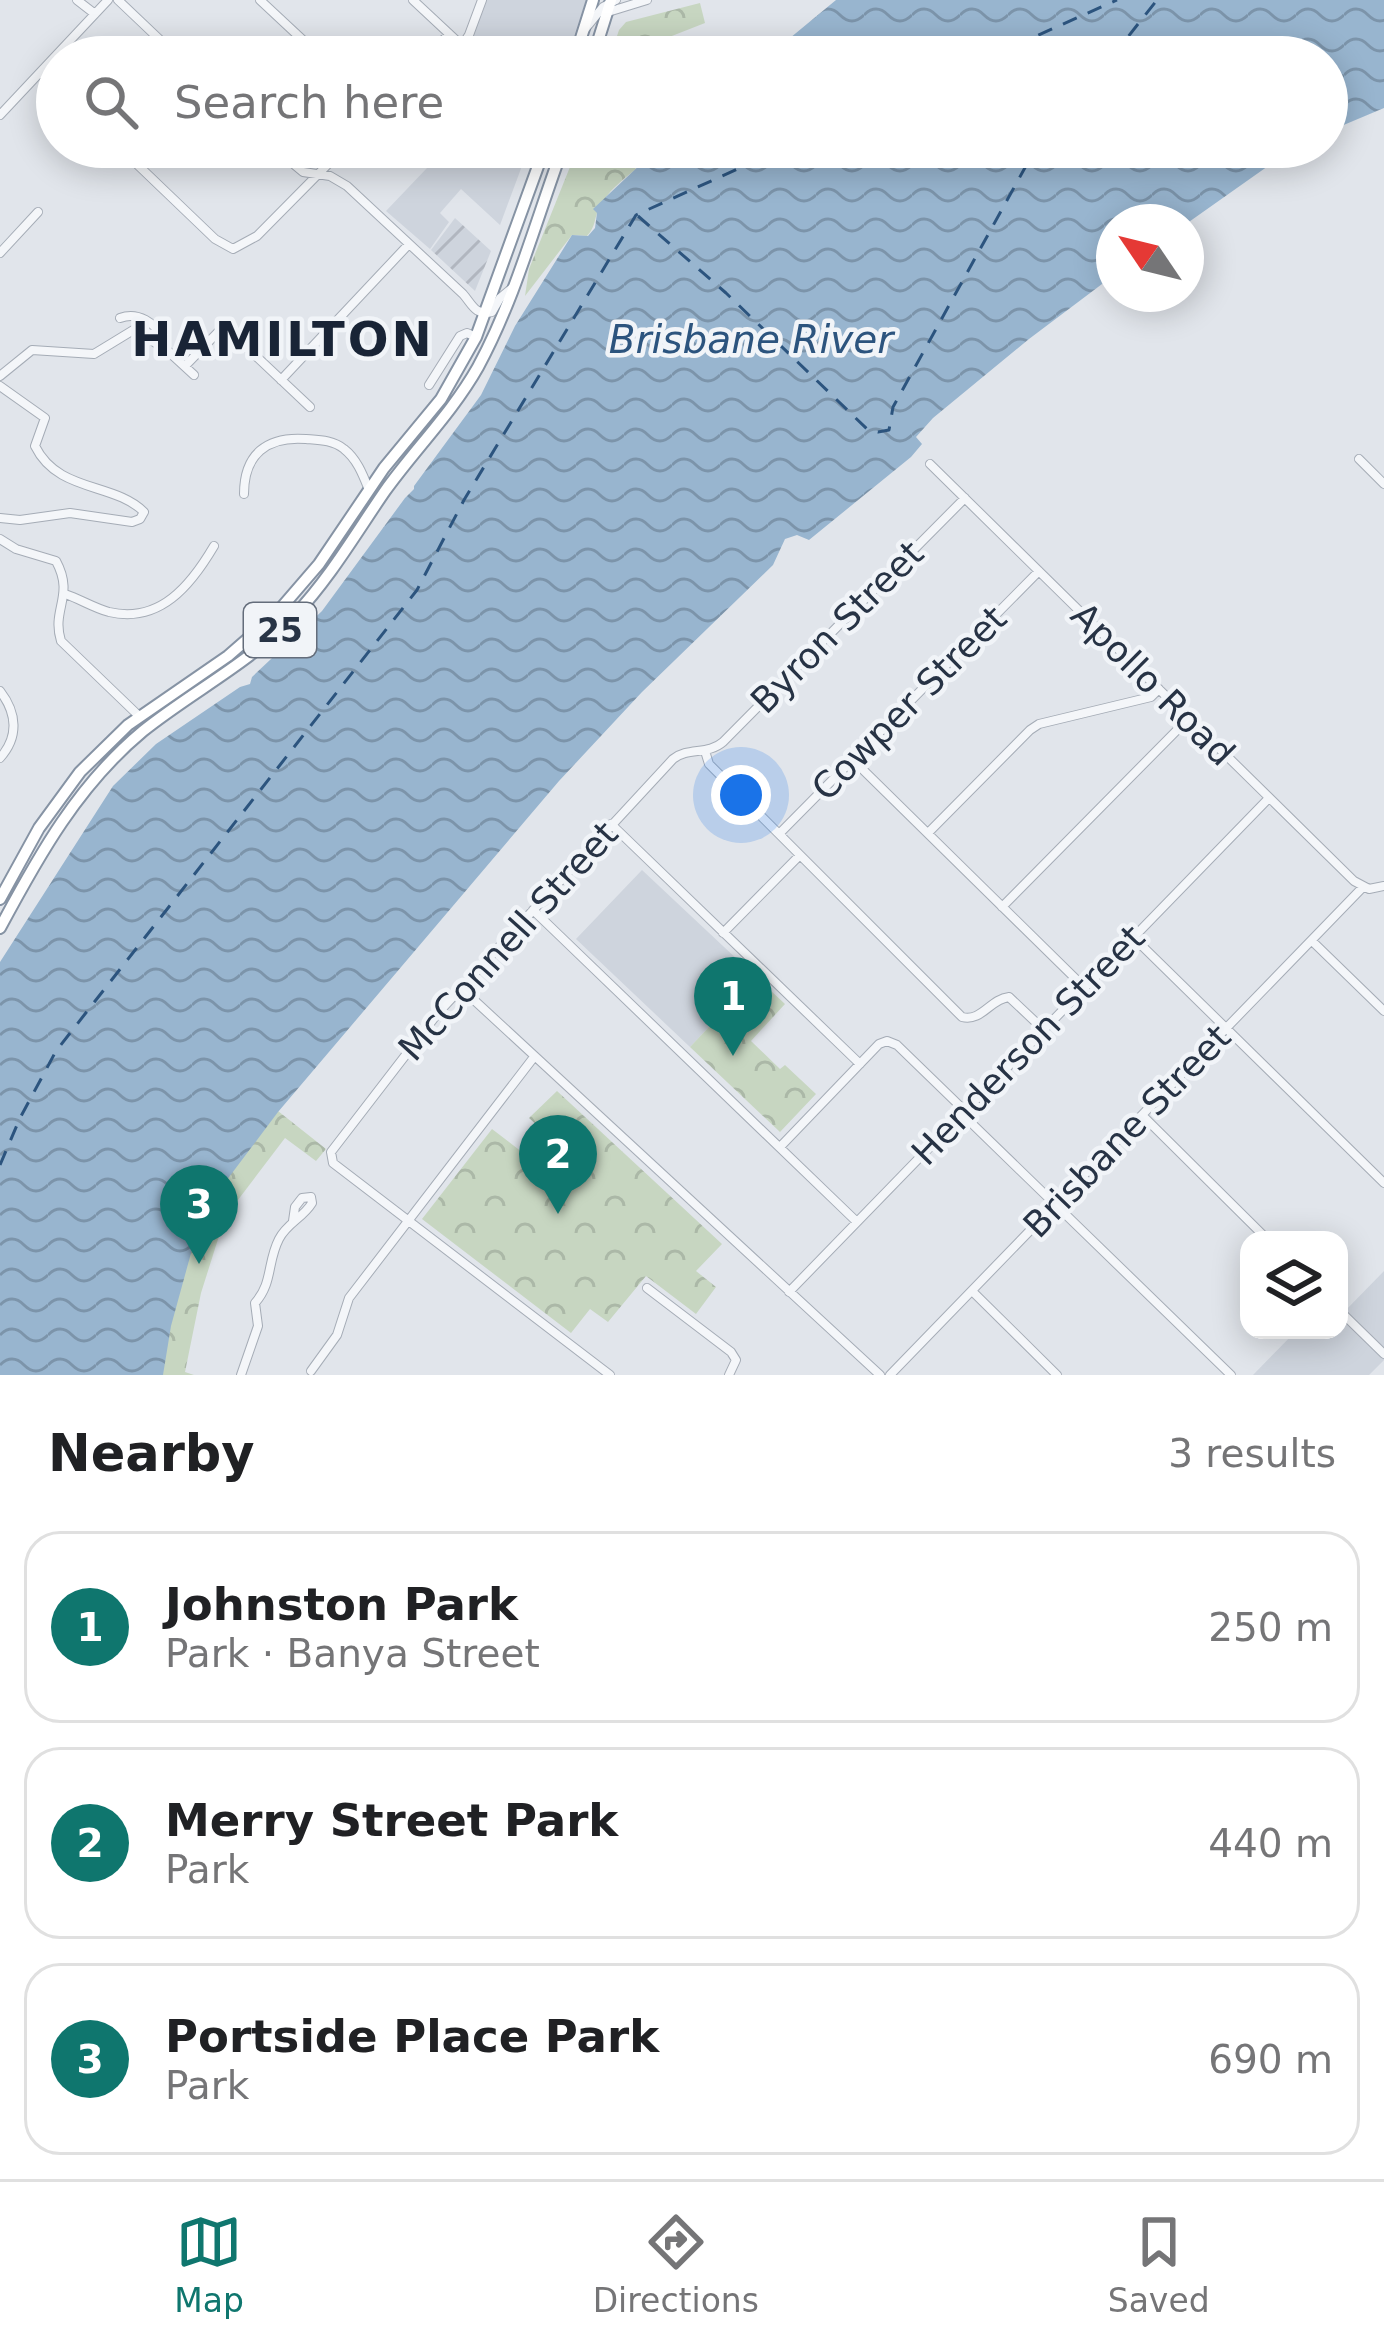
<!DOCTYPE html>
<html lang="en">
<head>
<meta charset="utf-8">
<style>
	:root { --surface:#fff; --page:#f2f2f2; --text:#202124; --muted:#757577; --line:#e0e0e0; --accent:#0f766e }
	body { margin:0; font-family:"DejaVu Sans",sans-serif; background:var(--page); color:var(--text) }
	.controls { position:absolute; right:36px; bottom:36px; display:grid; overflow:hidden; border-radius:24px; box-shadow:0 6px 30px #0003 }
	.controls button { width:108px; height:108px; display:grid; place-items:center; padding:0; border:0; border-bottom:3px solid var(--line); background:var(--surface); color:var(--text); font:60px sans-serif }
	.compass { position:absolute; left:1096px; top:204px; width:108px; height:108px; border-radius:50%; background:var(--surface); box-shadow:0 6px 30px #0003; rotate:305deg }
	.you { position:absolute; left:741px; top:795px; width:42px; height:42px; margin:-30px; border:9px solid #fff; border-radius:50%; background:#1a73e8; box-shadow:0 0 0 18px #1a73e833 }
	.badge { display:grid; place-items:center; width:78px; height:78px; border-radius:50%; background:var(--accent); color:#fff; font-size:39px; font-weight:700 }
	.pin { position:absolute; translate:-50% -99px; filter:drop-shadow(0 3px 6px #0008) }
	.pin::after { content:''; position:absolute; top:63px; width:42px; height:36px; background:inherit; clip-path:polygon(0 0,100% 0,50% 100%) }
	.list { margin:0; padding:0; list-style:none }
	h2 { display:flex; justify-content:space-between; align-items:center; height:156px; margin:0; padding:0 48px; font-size:51px }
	h2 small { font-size:39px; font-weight:400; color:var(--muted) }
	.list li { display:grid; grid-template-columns:78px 1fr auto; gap:36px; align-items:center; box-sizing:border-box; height:192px; margin:0 24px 24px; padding:0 24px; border:3px solid var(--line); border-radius:36px }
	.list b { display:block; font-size:45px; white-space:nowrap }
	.list p { margin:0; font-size:39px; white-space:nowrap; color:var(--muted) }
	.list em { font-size:39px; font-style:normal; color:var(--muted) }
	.icon { flex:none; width:66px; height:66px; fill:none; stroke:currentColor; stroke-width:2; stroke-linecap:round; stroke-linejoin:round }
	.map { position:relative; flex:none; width:1384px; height:1375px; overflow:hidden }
	.search { position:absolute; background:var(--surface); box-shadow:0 6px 30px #0003; left:36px; right:36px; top:36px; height:132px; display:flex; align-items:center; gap:30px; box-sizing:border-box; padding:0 42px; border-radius:66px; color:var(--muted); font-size:45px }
	.sheet { height:804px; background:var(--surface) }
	nav { display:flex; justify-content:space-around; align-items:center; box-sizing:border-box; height:168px; border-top:3px solid var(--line); background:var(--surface); font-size:33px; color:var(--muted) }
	nav a { display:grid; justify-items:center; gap:6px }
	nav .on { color:var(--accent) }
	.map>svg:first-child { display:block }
	.built { fill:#ced4dd }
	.industrial { fill:url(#industrial-furrows) }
	.park { fill:url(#park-crowns) }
	.water { fill:url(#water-waves) }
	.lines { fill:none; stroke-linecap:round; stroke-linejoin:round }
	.ferry { stroke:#2c547e; stroke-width:3; stroke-dasharray:15 12; stroke-linecap:butt }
	.minor-casing { stroke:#a5acb6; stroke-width:10 }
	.highway-casing { stroke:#8693a4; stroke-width:14 }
	.minor { stroke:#f4f6f9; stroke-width:8 }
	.highway { stroke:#fff; stroke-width:10 }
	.labels { text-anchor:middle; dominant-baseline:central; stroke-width:9; stroke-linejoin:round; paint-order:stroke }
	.shield { fill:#f1f4f8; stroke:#646d7b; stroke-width:3 }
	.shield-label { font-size:33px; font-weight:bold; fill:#273345 }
	.street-label { font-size:36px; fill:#273345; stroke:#f1f4f8 }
	.water-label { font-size:39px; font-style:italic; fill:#2c547e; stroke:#f1f4f8 }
	.district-label { font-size:48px; font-weight:bold; letter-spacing:3px; fill:#192436; stroke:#f1f4f8 }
</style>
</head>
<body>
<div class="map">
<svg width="1384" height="1375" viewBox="0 0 1384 1375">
	<defs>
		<pattern id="industrial-furrows" width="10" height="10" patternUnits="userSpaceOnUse" patternTransform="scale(3)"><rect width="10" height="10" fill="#ced4dd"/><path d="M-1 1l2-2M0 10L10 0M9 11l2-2" fill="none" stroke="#b1b6bf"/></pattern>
		<pattern id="park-crowns" width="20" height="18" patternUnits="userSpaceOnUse" patternTransform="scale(3)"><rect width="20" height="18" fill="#c7d6c1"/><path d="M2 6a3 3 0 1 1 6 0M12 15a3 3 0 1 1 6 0" fill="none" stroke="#abb8a7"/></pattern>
		<pattern id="water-waves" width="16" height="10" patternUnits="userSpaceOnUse" patternTransform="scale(3)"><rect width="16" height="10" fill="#98b5cf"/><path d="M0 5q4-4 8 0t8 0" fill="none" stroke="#7c94aa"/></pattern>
	</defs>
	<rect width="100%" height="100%" fill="#e1e5eb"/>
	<!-- built -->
	<path class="built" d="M487,0H586L567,57H479L470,44Z
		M447,147H529L500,225L461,189L440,213L449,222L430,249L386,211Z
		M642,870L756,977L690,1047L576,939Z
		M1384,1271V1360L1369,1375H1253L1297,1330H1339V1311L1343,1313Z"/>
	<!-- industrial -->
	<path class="industrial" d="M455,218L491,251L475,291L431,250Z"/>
	<!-- park -->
	<path class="park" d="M700,3L705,23L654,43L646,57H610L619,30L626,22Z
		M578,147H615L636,169C621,181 608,191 599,208C594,219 596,226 587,236L572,235L525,296L529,269Z
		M756,977L785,1004L751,1041L780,1069L785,1065L816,1094L780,1132L690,1047Z
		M557,1091L722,1244L696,1271L716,1287L696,1314L646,1276L608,1322L590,1309L571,1333L422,1219L492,1129L531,1159L549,1136L529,1118Z
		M278,1111L326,1149L316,1161L285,1138L225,1217L201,1293L185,1372L194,1375H163C164,1336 192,1237 211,1203C229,1171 256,1141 278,1111Z"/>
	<!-- water -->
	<path class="water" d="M836,0H1384V108L1327,132V57H767Z
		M659,147H1295L1186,224L1114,222V275L1029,339L933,418L916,437L922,444L911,457L809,540L797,535L785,539L773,565L642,692L559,781L278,1112L214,1197L196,1235L171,1326L163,1375H0V962L113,786L156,744L240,687L250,684L252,677L322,611L405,498L414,489V486L481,395L515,326L572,235L588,236L595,228L597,213L593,209Z"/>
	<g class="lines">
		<!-- ferry -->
		<path class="ferry" d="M989,57L1117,0
			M1112,57L1157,0
			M638,216L726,293L867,429L878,432L889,430L893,407L1027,164L1041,147
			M0,1165L20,1118L56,1051L417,590L464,500L636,215L786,147"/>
		<defs>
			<path id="minor" d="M77,0L95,14
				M118,0L178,57
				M260,0L321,57
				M413,0L474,57
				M608,12L647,0
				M585,29L603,7L616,0
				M462,46L469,35L482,0
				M427,57L449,34
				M41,72L57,87
				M0,115L108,0
				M119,147L215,239L233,249L257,236L345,147
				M273,147L303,172L330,176L347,186L463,294C472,304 475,316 492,312L500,298L512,288
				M419,147H420
				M0,253L38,212
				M120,318C138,311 155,323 164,339L159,345
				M185,366L224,326L310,407
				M0,376L32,350L94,354L135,329L169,352L194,375
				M281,380L409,244
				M429,385L460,336L467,333L476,337
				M0,386L45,418L35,446C58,493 114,482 144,512L140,519L132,522L70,513L20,520L0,518
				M1359,459L1384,484
				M930,464L1354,881L1369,889L1384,886
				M244,494C244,454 267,436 306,439C319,440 333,440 344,449C357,459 363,475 369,490
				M0,539L16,549L56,561C75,596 51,609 61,641L139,716
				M65,594C80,599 94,608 109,612C160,624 191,585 214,546
				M0,691C17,713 19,737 0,758
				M705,751L709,764L962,1017C982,1022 990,999 1009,997L1043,1029
				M853,760L1084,987
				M611,824L860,1064
				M928,833L1030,730L1039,724L1151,697L1159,689
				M779,834L1039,571
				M1002,907L1188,719
				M533,910L857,1222
				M723,933L800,855
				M1133,937L1384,1183
				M1312,941L1384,1011
				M461,988L880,1375
				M961,1113L1231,1375
				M1142,1115L1268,1240
				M780,1147L879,1044L887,1041L897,1045L964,1110
				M647,1288L731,1352L736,1360L729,1375
				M972,1291L1057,1375
				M789,1292L1268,799
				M1339,1310L1384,1354
				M311,1371L337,1335L349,1298L534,1057
				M241,1375L258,1326L255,1303C273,1283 267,1262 279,1239C287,1223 303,1218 312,1203L311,1197L302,1198L295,1207L293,1221
				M610,1375L333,1163L331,1152L438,1013L673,759C688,747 708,755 723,742L965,498
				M890,1375L1363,887"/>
			<path id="highway" d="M575,57L593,0
				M593,57L611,0
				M0,899L39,828L80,772L128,725L228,656L275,615L319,564L384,468L441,399L476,337L545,147
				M0,928C39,855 78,785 143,731C193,691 250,663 294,616C330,578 356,533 385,491C415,449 452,413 478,367C515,299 536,220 563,147"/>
		</defs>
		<!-- minor casing -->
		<use href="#minor" class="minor-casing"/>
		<!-- highway casing -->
		<use href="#highway" class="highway-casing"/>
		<!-- minor -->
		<use href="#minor" class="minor"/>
		<!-- highway -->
		<use href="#highway" class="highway"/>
	</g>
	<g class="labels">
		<!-- shield labels -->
		<rect class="shield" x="244" y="603" width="72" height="54" rx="9"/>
		<g class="shield-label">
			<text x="280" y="630">25</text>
		</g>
		<!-- street labels -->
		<g class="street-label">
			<text transform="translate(837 627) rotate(-45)">Byron Street</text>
			<text transform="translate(1153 684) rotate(45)">Apollo Road</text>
			<text transform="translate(909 703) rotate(-45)">Cowper Street</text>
			<text transform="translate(508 941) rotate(-48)">McConnell Street</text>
			<text transform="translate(1028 1045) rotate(-46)">Henderson Street</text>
			<text transform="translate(1127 1131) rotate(-46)">Brisbane Street</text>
		</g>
		<!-- water labels -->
		<g class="water-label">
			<text x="751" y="339">Brisbane River</text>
		</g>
		<!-- district labels -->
		<g class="district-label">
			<text x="283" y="339">HAMILTON</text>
		</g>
	</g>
</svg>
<div class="controls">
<button><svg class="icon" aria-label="layers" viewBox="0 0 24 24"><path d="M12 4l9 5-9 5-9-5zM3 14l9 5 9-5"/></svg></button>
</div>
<svg class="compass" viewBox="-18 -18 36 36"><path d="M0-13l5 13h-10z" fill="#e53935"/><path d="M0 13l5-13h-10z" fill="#757577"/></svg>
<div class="you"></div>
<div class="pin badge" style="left:733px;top:1056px">1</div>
<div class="pin badge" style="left:558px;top:1214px">2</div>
<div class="pin badge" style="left:199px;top:1264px">3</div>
<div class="search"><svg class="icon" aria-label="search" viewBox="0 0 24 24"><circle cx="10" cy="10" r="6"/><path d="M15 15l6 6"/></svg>Search here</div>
</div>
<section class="sheet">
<h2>Nearby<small>3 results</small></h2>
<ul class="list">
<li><span class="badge">1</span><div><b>Johnston Park</b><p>Park · Banya Street</p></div><em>250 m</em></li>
<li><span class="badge">2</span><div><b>Merry Street Park</b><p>Park</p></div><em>440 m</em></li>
<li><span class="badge">3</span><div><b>Portside Place Park</b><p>Park</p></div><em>690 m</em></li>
</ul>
</section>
<nav>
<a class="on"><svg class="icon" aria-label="map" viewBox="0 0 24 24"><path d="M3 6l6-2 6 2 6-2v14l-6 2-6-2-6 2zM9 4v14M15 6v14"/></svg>Map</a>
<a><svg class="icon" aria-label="directions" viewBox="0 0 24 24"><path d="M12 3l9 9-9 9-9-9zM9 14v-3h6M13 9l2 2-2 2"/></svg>Directions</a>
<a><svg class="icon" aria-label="saved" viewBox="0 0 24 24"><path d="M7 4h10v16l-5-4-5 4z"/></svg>Saved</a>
</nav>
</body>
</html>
